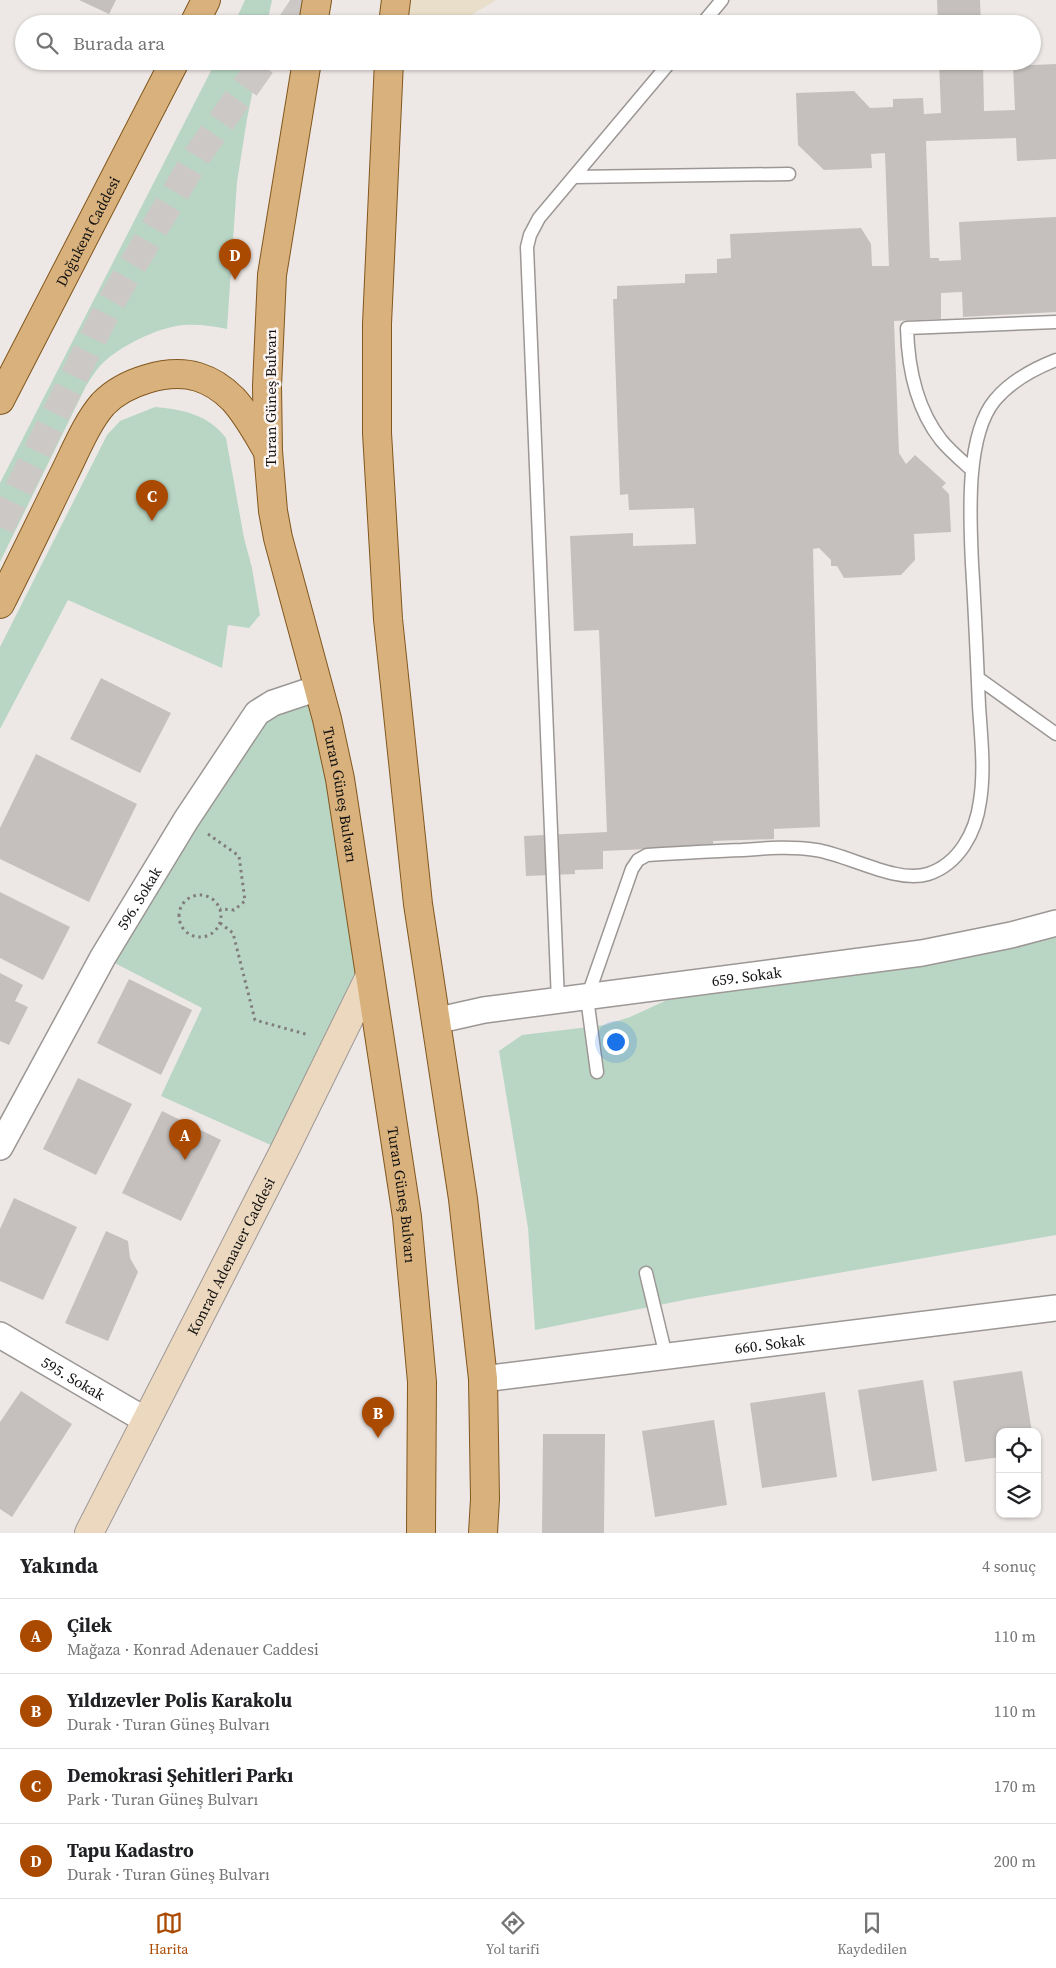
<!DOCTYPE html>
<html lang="tr">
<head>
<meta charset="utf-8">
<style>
	:root { --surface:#fff; --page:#f6f6f6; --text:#202124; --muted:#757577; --line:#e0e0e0; --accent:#aa4900 }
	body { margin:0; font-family:"Source Serif 4",serif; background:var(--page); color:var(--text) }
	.controls { position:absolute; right:15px; bottom:15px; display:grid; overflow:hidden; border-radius:10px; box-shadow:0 1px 4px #0004 }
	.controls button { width:45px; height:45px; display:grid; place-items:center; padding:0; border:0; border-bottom:1px solid var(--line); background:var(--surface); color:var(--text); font:25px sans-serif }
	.you { position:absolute; left:615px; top:1041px; width:18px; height:18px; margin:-12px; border:4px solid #fff; border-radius:50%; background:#1a73e8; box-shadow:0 0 0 8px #1a73e833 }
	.badge { display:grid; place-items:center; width:32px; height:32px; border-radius:50%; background:var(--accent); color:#fff; font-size:16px; font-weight:700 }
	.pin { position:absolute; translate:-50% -41px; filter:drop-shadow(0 1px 2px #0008) }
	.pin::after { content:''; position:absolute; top:26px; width:18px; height:15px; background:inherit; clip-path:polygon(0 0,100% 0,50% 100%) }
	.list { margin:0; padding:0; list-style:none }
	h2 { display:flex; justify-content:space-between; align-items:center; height:65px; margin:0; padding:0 20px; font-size:21px }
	h2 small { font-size:16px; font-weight:400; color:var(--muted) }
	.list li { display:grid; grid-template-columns:32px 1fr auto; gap:15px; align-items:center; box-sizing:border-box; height:75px; padding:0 20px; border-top:1px solid var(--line) }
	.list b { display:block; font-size:19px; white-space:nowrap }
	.list p { margin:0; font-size:16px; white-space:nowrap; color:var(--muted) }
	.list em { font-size:16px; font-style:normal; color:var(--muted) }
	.icon { flex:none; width:28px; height:28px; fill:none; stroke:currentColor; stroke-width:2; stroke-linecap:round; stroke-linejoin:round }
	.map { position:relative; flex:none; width:1056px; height:1533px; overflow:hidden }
	.search { position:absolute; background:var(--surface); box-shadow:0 1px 4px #0004; left:15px; right:15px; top:15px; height:55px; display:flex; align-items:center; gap:12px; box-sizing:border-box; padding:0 18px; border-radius:28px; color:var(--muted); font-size:19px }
	.sheet { height:365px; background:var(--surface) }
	nav { display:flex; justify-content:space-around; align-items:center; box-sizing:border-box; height:70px; border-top:1px solid var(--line); background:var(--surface); font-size:14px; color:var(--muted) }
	nav a { display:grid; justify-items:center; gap:2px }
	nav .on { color:var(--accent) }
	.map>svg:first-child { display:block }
	.education { fill:#e9deca }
	.green { fill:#b9d6c4 }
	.building { fill:#c5c0be }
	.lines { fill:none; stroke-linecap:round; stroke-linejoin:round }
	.primary-tunnel { stroke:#ccc8c6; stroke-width:28; stroke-dasharray:28 14; stroke-linecap:butt }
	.lane-casing { stroke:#9c9795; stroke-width:15 }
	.street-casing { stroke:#9c9795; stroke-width:28 }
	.secondary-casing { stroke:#9c9795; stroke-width:30 }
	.primary-casing { stroke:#82571e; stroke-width:30 }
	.path { stroke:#807d7c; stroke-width:3; stroke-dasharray:2.5 4; stroke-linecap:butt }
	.lane { stroke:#fff; stroke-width:12 }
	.street { stroke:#fff; stroke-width:25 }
	.secondary { stroke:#ecd8be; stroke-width:28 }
	.primary { stroke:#d8b17d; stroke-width:28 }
	.labels { text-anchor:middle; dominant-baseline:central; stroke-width:5; stroke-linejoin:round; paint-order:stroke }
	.street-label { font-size:15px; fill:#121110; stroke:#fbf5f3 }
</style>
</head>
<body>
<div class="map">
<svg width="1056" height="1533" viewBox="0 0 1056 1533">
	<rect width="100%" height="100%" fill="#ede8e6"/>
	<!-- education -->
	<path class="education" d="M396,0H496L457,24H394Z"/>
	<!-- green -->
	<path class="green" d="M245,0H272L267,24H234Z
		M216,61H259L247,119L237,182L227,329C212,326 199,324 184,325C158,327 117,347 99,367C94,373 90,380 86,386L0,562V483Z
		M155,407C182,409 209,415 226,438L244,538L252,568L260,615L249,628L228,625L222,668L68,600L0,729V647L107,435L120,421Z
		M318,688L369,978L284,1151L161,1096L202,1008L103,957L257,713Z
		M1056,933V1235L689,1299L535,1330L528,1228L499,1051L522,1035L605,1025L630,1017L667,1000L934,959Z"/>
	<!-- building -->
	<path class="building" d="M79,0H116L109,14Z
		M937,0H980L981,24H938Z
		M939,61H983L984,111L1015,110L1013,66L1056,64V159L1017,161L1016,138L926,141L930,258H939V261L961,260L959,222L1056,217V312L963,317L962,292L941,293V319L894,321L899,453L906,464L915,455L946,483L942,487L949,494L951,532L914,534L915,560L901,575L844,578L837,566H831V560L819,548L813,549L820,827L774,829V839L713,841V846L603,851V869L575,870V874L526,876L524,836L607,832L599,630L574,631L570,536L633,533V546L696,544L694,508L629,510L628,494L620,495L613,299H617V286L685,283V274L717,273V259L731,258L730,234L861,228L871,244L872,266H889L885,153L871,154L872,168L824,170L798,145L796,93L854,91L870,108L893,107V99L923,98L924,114L941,113Z
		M101,678L171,713L140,773L70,739Z
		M36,754L137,804L89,902L0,859V828Z
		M0,892L70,927L43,980L0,958Z
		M0,973L23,985L15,1001L28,1007L9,1045L0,1041Z
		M129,979L192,1010L161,1075L97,1043Z
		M78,1078L132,1104L96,1175L43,1149Z
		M162,1111L221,1140L181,1221L122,1193Z
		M14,1198L77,1227L43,1300L0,1281V1229Z
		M106,1231L128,1241L130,1258L138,1272L108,1341L65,1323Z
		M1022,1371L1032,1432H1000V1457L965,1462L953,1381Z
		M923,1380L937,1471L872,1481L858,1390Z
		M21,1391L72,1424L12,1517L0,1509V1422Z
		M825,1392L837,1477L762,1488L750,1403Z
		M714,1420L727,1505L655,1517L642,1431Z
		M543,1434H605L604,1533H542Z"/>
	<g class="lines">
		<!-- primary-tunnel -->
		<path class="primary-tunnel" d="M291,24L307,0
			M0,527L110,304L197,156L264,61"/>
		<defs>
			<path id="lane" d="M702,24L722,0
				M574,177L789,174
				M972,470C962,461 950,451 941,440C916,408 908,369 907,328L1056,322
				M978,678L1056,734
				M558,1001L527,247L530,235L539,218L671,61
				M597,1072L587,998L632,869L638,860L647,855C679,853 711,851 742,850C767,848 791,846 816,850C849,855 897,884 928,874C959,864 976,832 980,801C985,770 981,737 979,706C977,659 975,611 972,564C970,519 965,436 995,400C1011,381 1033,369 1056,360
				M646,1273L666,1356"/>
			<g id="street">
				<path id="s1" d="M435,1021L484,1010L922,953L1011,935L1056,923"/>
				<path id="s2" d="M0,1147L103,957L186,820L257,713L273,703L318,688"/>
				<path id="s3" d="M0,1335L147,1421"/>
				<path id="s4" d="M483,1379L1056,1308"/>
			</g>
			<g id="secondary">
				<path id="s5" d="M89,1533L284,1151L369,978"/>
			</g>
			<g id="primary">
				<path d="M194,24L206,0"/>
				<path d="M313,24L317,0"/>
				<path d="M393,24L396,0"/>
				<path id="s6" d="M307,61L272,275L267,386L268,451L273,511L278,538L327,719L340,779L407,1217L422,1382L421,1533"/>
				<path d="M389,61L377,324V433L388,619L418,904L463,1199L483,1379L485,1499L483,1533"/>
				<path id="s7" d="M0,400L175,61"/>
				<path d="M0,604C22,561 43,517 64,474C75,452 87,422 103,404C124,382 168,368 198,377C211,381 224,390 233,399C247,414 257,433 267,450"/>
			</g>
		</defs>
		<!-- lane casing -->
		<use href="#lane" class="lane-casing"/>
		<!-- street casing -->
		<use href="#street" class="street-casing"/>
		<!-- secondary casing -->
		<use href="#secondary" class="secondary-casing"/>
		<!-- primary casing -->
		<use href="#primary" class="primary-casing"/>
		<!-- path -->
		<path class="path" d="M208,834L239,856L245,901L234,910L220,909
			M179 916a21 21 0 1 1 42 0a21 21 0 1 1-42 0Z
			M220,923L233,933L255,1020L309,1035"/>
		<!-- lane -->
		<use href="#lane" class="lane"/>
		<!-- street -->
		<use href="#street" class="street"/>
		<!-- secondary -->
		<use href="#secondary" class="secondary"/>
		<!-- primary -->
		<use href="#primary" class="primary"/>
	</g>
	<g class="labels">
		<!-- street labels -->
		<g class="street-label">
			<text stroke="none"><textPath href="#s7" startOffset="190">Doğukent Caddesi</textPath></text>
			<text transform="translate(270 398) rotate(-90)">Turan Güneş Bulvarı</text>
			<text stroke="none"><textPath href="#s6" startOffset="745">Turan Güneş Bulvarı</textPath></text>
			<text stroke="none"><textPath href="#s2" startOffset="285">596. Sokak</textPath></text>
			<text stroke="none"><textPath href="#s1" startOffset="315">659. Sokak</textPath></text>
			<text stroke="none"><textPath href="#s6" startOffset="1150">Turan Güneş Bulvarı</textPath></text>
			<text stroke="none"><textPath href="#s5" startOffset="311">Konrad Adenauer Caddesi</textPath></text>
			<text stroke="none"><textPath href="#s4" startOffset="289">660. Sokak</textPath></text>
			<text stroke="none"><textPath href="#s3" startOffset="85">595. Sokak</textPath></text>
		</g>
	</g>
</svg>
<div class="controls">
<button><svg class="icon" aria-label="locate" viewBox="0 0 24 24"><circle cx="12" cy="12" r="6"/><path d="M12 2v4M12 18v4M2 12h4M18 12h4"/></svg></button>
<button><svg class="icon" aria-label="layers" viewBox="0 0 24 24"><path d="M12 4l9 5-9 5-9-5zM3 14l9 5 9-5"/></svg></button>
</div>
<div class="you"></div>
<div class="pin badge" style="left:185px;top:1160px">A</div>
<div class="pin badge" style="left:378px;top:1438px">B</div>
<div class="pin badge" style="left:152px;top:521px">C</div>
<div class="pin badge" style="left:235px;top:280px">D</div>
<div class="search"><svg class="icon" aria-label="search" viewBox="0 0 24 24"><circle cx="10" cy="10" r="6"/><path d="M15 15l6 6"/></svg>Burada ara</div>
</div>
<section class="sheet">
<h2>Yakında<small>4 sonuç</small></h2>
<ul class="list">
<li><span class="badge">A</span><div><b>Çilek</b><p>Mağaza · Konrad Adenauer Caddesi</p></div><em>110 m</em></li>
<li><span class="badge">B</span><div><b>Yıldızevler Polis Karakolu</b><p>Durak · Turan Güneş Bulvarı</p></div><em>110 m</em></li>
<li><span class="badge">C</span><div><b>Demokrasi Şehitleri Parkı</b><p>Park · Turan Güneş Bulvarı</p></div><em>170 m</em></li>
<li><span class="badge">D</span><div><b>Tapu Kadastro</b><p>Durak · Turan Güneş Bulvarı</p></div><em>200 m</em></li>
</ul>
</section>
<nav>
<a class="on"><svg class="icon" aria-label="map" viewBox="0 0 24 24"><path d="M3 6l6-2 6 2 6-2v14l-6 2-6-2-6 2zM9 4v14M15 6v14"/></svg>Harita</a>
<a><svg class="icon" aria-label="directions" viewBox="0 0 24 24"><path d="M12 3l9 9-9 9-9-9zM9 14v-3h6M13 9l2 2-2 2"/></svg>Yol tarifi</a>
<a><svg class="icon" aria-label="saved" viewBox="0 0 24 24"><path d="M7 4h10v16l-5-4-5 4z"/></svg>Kaydedilen</a>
</nav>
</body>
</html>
